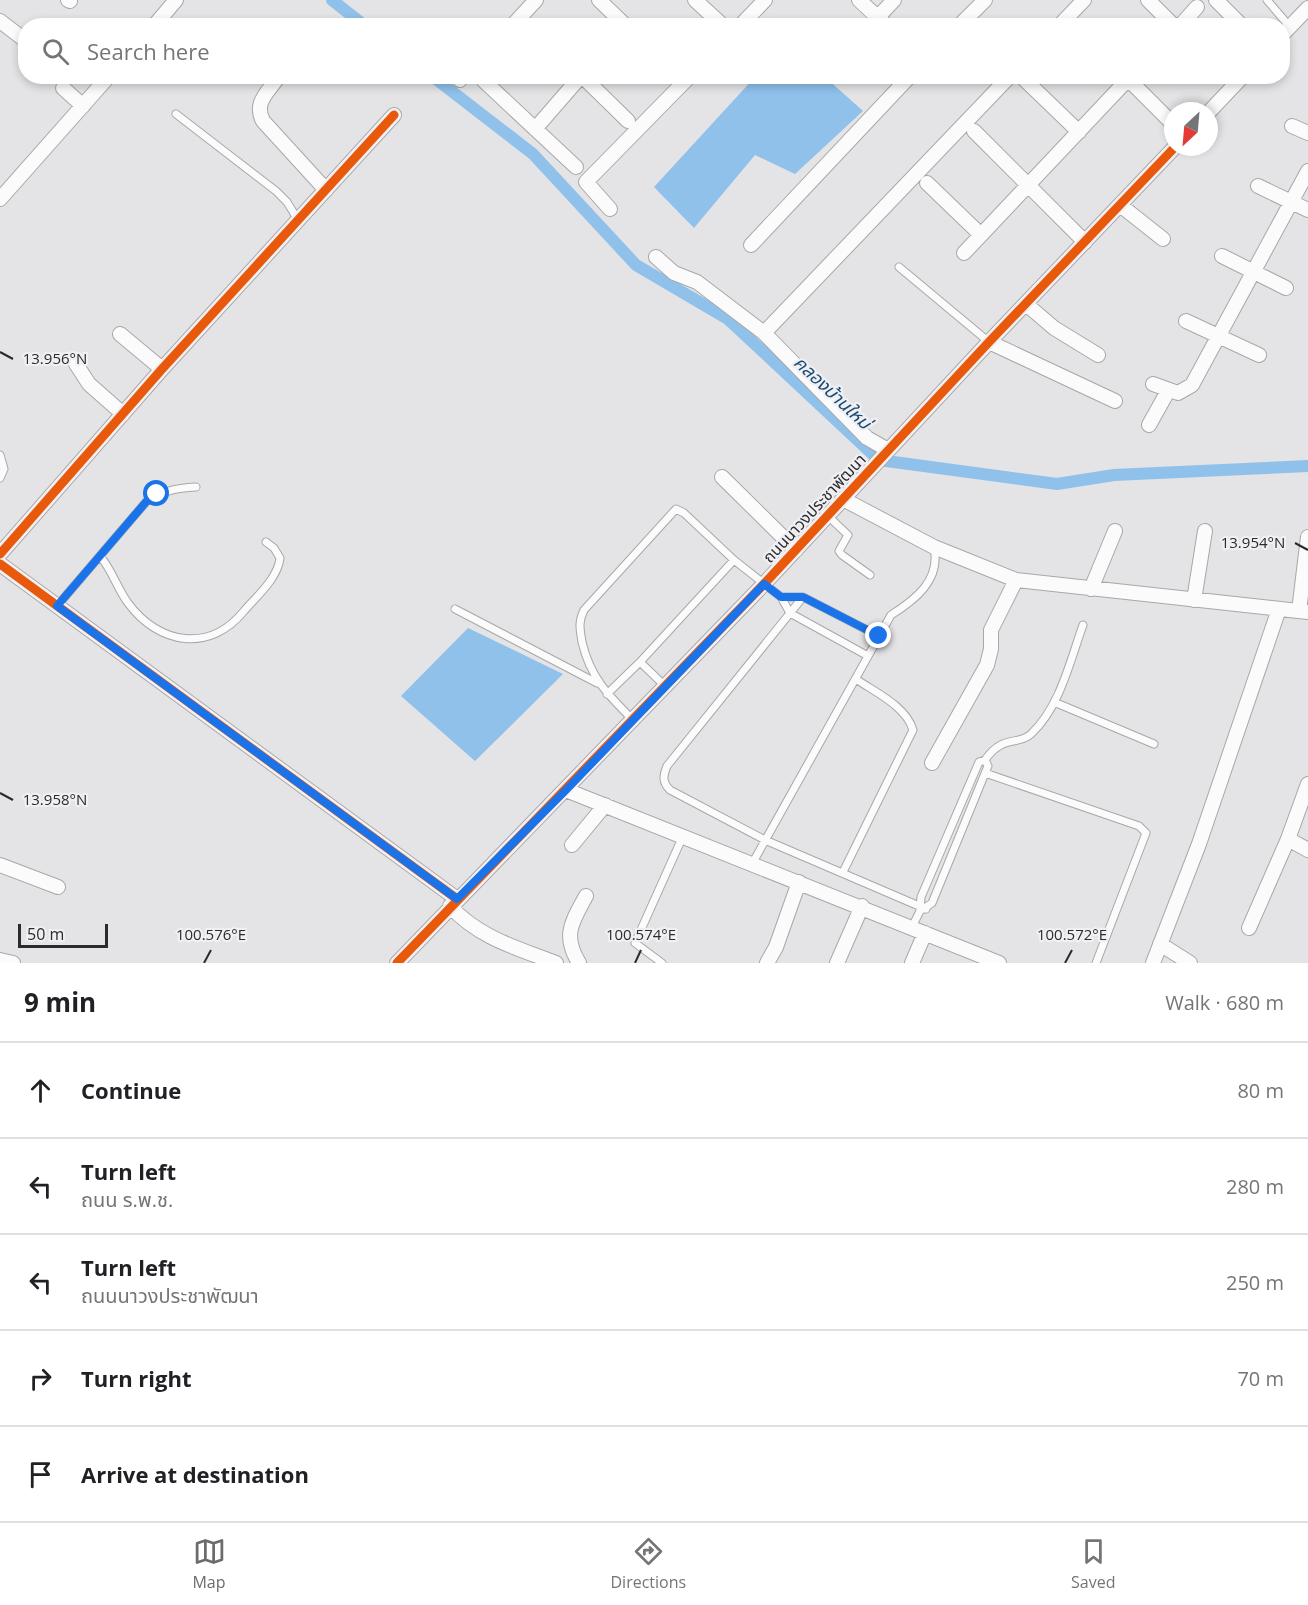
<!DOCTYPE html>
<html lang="en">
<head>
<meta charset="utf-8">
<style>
	:root { --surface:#fff; --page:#f6f6f6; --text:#202124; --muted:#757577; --line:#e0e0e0; --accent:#6c6b6d }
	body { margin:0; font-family:"Open Sans","Noto Sans Thai",sans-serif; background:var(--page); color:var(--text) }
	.compass { position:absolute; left:1164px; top:102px; width:54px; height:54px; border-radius:50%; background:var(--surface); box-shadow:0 3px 9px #0003; rotate:206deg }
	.scale { position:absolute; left:18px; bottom:15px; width:90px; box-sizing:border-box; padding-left:6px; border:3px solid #2b2b2d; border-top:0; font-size:16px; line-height:21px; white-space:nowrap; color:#2b2b2d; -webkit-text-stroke:4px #f0eff3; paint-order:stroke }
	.stop { position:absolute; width:18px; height:18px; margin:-14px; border:4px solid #1a73e8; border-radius:50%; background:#fff }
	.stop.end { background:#1a73e8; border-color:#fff; box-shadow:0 2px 6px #0008 }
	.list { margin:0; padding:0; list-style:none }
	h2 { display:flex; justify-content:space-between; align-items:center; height:78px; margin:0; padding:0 24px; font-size:26px }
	h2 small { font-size:20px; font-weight:400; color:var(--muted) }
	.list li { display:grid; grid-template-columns:39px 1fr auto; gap:18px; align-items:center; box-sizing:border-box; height:96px; padding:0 24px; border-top:2px solid var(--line) }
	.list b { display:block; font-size:22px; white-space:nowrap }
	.list p { margin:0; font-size:20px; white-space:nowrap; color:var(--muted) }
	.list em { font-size:20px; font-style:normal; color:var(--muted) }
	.icon { flex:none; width:33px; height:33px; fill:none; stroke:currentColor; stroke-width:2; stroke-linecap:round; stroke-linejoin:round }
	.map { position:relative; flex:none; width:1308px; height:963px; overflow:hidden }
	.search { position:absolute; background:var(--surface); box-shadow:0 3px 9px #0003; left:18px; right:18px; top:18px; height:66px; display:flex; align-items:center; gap:15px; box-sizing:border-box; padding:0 21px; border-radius:24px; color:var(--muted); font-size:22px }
	.sheet { height:558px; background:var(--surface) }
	nav { display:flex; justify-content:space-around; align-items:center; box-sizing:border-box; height:84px; border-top:2px solid var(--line); background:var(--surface); font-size:16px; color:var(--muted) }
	nav a { display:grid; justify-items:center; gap:3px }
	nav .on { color:var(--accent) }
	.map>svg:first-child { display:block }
	.water { fill:#8fc1eb }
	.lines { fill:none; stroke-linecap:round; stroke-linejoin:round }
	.canal { stroke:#8fc1eb; stroke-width:12 }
	.service-casing { stroke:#a8a8a9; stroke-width:9 }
	.minor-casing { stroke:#a8a8a9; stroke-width:16 }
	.service { stroke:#fbfbfb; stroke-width:7 }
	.minor { stroke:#fbfbfb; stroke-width:14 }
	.cycleway-casing { stroke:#f0eff3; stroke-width:13 }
	.cycleway { stroke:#e8590c; stroke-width:9 }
	.route { stroke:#1a73e8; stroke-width:8 }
	.ticks { fill:none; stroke:#2b2b2d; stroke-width:2 }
	.labels { text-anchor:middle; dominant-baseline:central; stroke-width:4.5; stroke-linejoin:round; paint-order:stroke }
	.street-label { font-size:16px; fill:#2b2b2d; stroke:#f0eff3 }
	.water-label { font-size:18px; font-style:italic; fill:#184c73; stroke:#f0eff3 }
	.ticks-label { font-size:15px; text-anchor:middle; fill:#2b2b2d; stroke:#f0eff3; stroke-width:4.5; stroke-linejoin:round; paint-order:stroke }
</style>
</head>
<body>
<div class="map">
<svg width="1308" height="963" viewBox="0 0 1308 963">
	<rect width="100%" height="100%" fill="#e4e3e5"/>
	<!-- water -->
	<path class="water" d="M755,77H825L863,111L795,174L755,155L694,228L654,187Z
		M468,628L563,674L475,761L401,696Z"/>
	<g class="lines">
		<!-- canal -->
		<path class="canal" d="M332,0L365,26
			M432,76L533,154L636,265L728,319L879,460L1057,484L1114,475L1308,466"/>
		<defs>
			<path id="service" d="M1267,0L1290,27
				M176,114L276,191L287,202L298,220
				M899,267L989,342
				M0,455L4,469L0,478
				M828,516L848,535L839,551L842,555L870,575
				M100,556C112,570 117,588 128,603C159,645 210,653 244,611C257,596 278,578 280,558L274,548L266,542
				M781,597H803L879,636
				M803,597L667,766C663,776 662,782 670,790L765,840L926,909
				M57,606L146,502C162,491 176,488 196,487
				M455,609L597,683
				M665,686L640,662L734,560
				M607,694L640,662
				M1054,702L1154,744
				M633,720C608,695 590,677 582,642C580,629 578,622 584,610L676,509L684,513L734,560L781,597L790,613L868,656
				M985,760C1003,734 1018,746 1031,734C1060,707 1070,661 1083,625
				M985,773L1139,826L1146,833L1096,963
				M752,864L891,615C915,600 941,580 934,548
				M843,872L913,730C906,706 876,693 856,679
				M912,927L920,911L921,897L979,762L985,760L988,766L932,903L920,911
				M662,963L635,943L683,836"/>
			<path id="minor" d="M68,0L70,1
				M599,0L626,26
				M695,0L720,23
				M859,0L887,26
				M1148,0L1174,26
				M1216,0L1242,26
				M878,17L894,0
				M0,21L26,41
				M154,26L176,0
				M512,26L536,0
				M740,26L765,0
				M959,26L985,0
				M1059,26L1084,0
				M1180,26L1197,7
				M1282,35L1308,8
				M582,76L628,121
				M1125,76L1173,124
				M1024,79L1079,132
				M276,80C266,94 254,104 263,121L326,190
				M460,80L463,76
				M484,81L576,167
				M63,88L83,106
				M1209,112L1243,76
				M1292,126L1308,133
				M535,129L581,76
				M974,131L1085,242
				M927,183L981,235
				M1258,186L1308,210
				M0,199L109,76
				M1120,205L1163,239
				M610,209L586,182L690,76
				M751,245L910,76
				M964,253L1131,76
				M1222,256L1286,288
				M656,257L674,273L697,282L764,333L867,438L888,450
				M1026,304L1054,328L1098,355
				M1186,321L1259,355
				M764,333L1010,76
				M120,334L162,369
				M989,342L1115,401
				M76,364L89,384L123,414
				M1153,384L1178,393L1192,385L1308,171
				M1149,425L1168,391
				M722,477L796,550
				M843,499L934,547L1016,580L1308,612
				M0,554L162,369L394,115
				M0,564L457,899
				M1091,589L1115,531
				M1194,600L1205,531
				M1299,611L1308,537
				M932,763L987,665L991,649V630L1016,580
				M566,790L999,963
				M1288,839L1308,850
				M572,845L605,805
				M0,865L58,887
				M450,906C479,938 517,948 556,963
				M1249,928L1288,839L1308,784
				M1160,944L1190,963
				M0,960L13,963
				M397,963L764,584L989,342L1175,147
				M579,963C562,935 572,922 586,896
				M767,963L776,947L799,882
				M837,963L862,906
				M912,963L925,933
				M1153,963L1199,844L1279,609"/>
		</defs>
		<!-- service casing -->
		<use href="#service" class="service-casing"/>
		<!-- minor casing -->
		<use href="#minor" class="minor-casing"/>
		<!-- service -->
		<use href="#service" class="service"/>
		<!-- minor -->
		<use href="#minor" class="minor"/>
		<defs>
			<path id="cycleway" d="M0,554L162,369L394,115
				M0,564L457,899
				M397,963L764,584L989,342L1175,147"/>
		</defs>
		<!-- cycleway casing -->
		<use href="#cycleway" class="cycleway-casing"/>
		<!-- cycleway -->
		<use href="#cycleway" class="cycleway"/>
	</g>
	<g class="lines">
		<!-- route -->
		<path class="route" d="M157,494L146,502L57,606L457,899L566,790L764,584L781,597H803L879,636"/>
	</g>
	<!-- ticks -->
	<path class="ticks" d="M0,352L13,359M1295,543L1308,550M0,793L13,800M204,963L211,950M635,963L641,950M1065,963L1072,950"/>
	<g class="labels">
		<!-- street labels -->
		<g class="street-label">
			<text transform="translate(814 508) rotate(-47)">ถนนนาวงประชาพัฒนา</text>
		</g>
		<!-- water labels -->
		<g class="water-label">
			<text transform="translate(833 392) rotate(43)">คลองบ้านใหม่</text>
		</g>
	</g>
	<g class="ticks-label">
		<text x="55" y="364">13.956°N</text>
		<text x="1253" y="548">13.954°N</text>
		<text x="55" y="805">13.958°N</text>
		<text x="211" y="940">100.576°E</text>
		<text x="641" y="940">100.574°E</text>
		<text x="1072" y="940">100.572°E</text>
	</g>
</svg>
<svg class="compass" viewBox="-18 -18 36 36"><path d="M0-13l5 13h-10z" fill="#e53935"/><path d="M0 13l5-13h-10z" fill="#757577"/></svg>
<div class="scale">50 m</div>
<div class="stop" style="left:157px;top:494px"></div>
<div class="stop end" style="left:879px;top:636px"></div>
<div class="search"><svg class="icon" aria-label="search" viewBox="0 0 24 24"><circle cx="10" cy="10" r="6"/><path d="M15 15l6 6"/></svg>Search here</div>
</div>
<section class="sheet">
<h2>9 min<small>Walk · 680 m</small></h2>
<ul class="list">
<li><svg class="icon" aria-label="ahead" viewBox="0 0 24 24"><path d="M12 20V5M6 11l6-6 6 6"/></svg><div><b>Continue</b></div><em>80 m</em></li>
<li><svg class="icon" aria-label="left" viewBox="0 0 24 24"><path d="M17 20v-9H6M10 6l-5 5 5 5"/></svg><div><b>Turn left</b><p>ถนน ร.พ.ช.</p></div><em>280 m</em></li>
<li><svg class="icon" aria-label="left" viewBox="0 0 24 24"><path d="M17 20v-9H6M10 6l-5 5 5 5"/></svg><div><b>Turn left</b><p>ถนนนาวงประชาพัฒนา</p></div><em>250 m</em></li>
<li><svg class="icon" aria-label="right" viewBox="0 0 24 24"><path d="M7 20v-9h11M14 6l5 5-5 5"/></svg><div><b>Turn right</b></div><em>70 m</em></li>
<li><svg class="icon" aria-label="arrive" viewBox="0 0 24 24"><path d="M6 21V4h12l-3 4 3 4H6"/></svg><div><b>Arrive at destination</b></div></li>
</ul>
</section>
<nav>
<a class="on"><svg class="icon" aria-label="map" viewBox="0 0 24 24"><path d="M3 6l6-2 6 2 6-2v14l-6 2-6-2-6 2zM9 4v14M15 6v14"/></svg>Map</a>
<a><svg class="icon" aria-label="directions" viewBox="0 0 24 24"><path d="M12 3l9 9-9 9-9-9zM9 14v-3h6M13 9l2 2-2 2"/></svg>Directions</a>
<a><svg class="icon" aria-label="saved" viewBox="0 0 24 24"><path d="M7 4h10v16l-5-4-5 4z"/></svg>Saved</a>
</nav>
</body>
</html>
